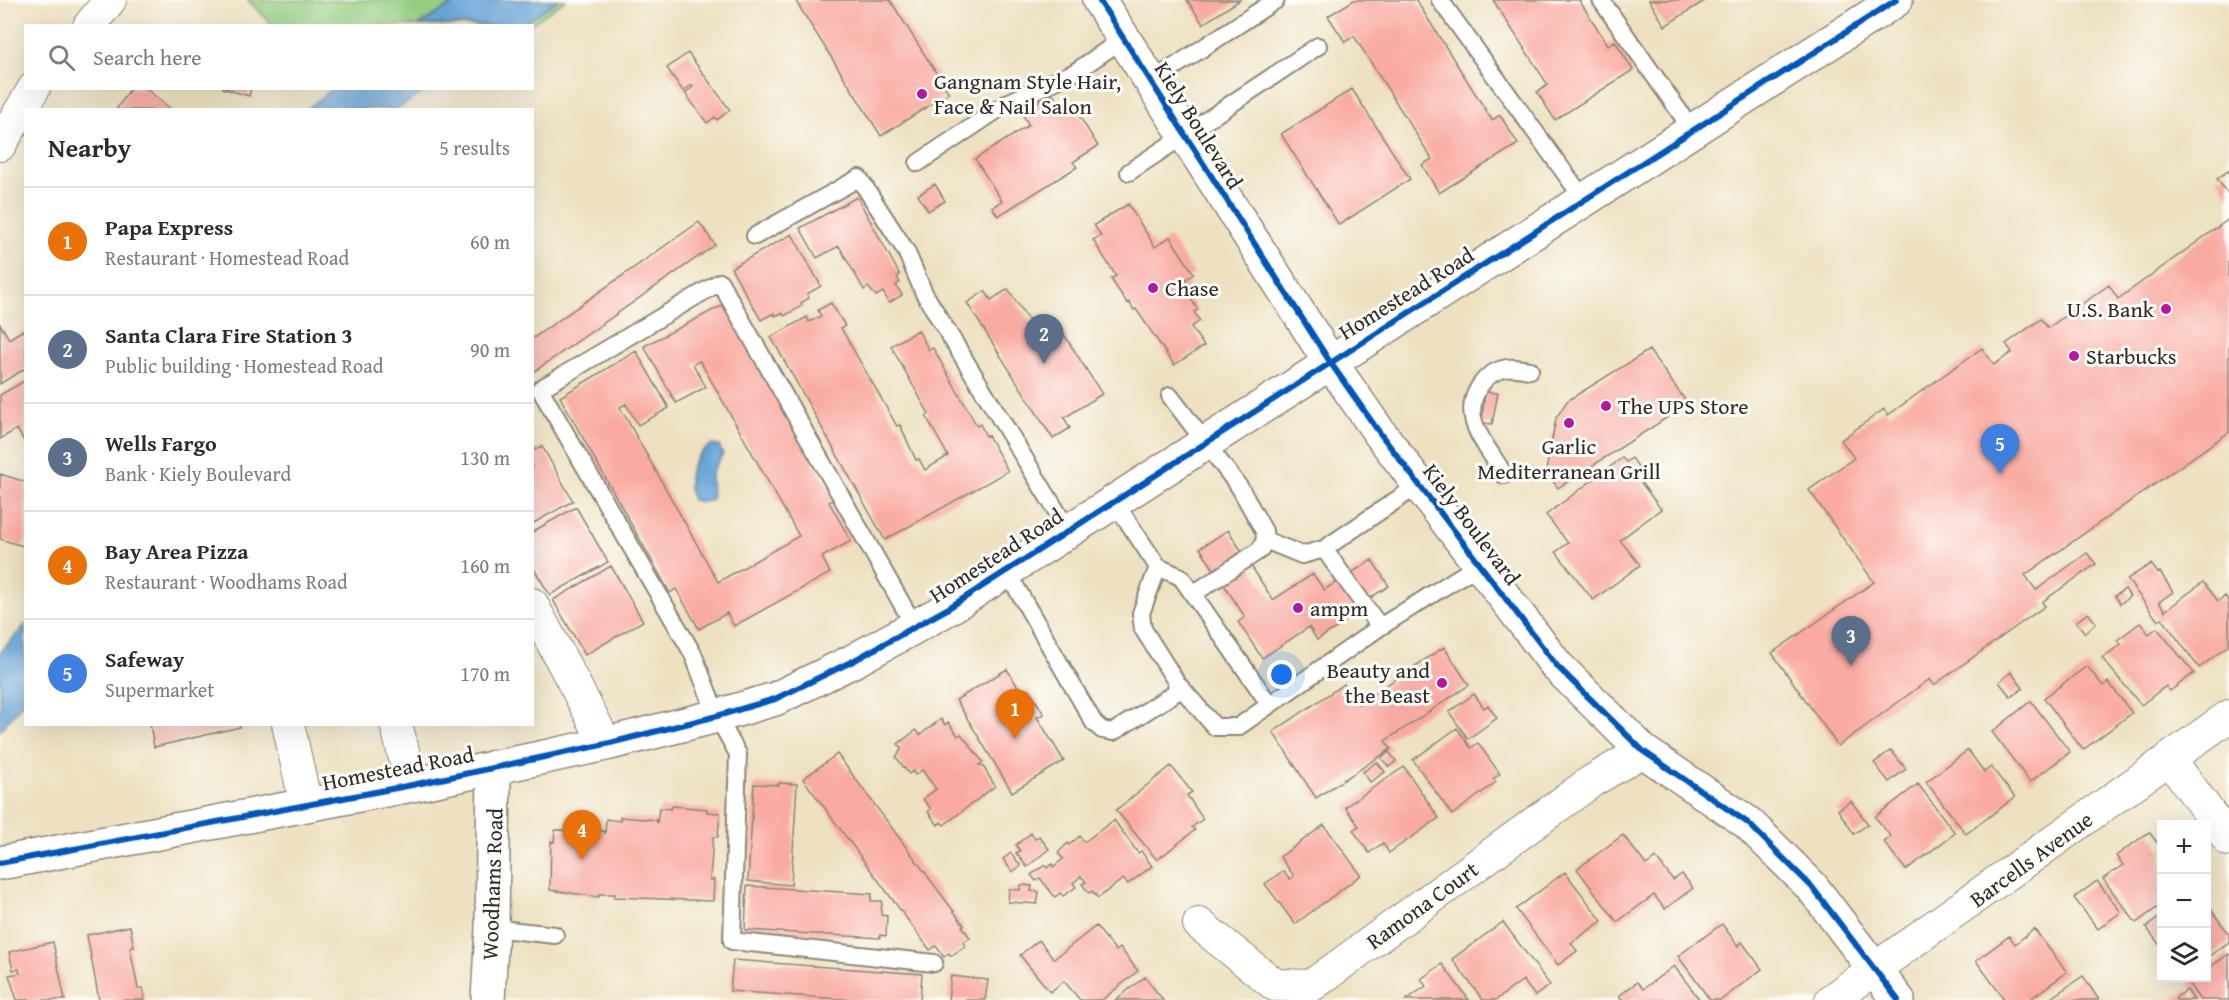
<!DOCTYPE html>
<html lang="en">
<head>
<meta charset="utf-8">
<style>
	:root { --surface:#fff; --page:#f2f2f3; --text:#2b2b33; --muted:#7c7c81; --line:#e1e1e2; --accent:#0f766e }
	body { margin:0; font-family:"Gentium Book Plus",serif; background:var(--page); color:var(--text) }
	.controls { position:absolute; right:18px; bottom:18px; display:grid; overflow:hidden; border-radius:0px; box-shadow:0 6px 24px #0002 }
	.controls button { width:54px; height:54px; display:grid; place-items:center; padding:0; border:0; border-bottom:2px solid var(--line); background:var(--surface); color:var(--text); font:30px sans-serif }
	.you { position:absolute; left:1282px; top:675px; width:21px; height:21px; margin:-15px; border:4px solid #fff; border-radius:50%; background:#1a73e8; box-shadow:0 0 0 9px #1a73e833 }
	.badge { display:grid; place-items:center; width:39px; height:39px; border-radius:50%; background:var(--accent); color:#fff; font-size:20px; font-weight:700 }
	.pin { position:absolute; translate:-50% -50px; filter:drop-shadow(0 2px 3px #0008) }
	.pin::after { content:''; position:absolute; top:32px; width:21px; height:18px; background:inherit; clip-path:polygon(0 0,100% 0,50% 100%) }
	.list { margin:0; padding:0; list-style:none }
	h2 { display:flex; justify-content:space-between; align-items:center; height:78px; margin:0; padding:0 24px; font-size:26px }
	h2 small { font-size:20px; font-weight:400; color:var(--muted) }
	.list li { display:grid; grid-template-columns:39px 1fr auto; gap:18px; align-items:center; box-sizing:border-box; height:108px; padding:0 24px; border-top:2px solid var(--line) }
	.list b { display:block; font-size:22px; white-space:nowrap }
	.list p { margin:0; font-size:20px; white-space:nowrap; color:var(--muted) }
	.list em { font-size:20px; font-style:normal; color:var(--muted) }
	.icon { flex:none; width:33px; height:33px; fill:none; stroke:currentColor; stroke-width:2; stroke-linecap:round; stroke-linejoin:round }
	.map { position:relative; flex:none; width:2229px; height:1000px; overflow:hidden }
	.search { position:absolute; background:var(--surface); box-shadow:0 6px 24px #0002; left:24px; top:24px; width:510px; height:66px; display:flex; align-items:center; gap:15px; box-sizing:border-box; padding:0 21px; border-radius:0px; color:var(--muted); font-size:22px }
	.panel { position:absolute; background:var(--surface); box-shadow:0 6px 24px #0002; left:24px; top:108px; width:510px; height:618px; border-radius:0px }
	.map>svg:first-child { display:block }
	.green { fill:#94ce82; stroke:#607c56; stroke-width:1.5 }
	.water { fill:#68a4d8; stroke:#4a6882; stroke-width:1.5 }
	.building { fill:#f9aaa2 }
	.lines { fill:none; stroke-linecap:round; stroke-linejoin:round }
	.service-casing { stroke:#8c8676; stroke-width:20 }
	.minor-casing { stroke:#8c8676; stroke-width:34 }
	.tertiary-casing { stroke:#8c8676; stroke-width:36 }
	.secondary-casing { stroke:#8c8676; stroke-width:36 }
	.service { stroke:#fff; stroke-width:16 }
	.minor { stroke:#fff; stroke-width:32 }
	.tertiary { stroke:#fff; stroke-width:33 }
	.secondary { stroke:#fff; stroke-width:33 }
	.cycleway-casing { stroke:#fdfcf7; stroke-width:10 }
	.cycleway { stroke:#0057b8; stroke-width:6 }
	.poi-dot { fill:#b5179e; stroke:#fdfcf7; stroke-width:2 }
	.labels { text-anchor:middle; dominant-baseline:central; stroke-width:6; stroke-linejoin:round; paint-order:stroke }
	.poi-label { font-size:22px; fill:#2b2b2b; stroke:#fdfcf7; text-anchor:start }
	.street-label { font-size:22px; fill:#2b2b2b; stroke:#fdfcf7 }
</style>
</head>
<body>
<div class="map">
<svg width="2229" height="1000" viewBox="0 0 2229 1000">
	<rect width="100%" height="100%" fill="#fdfcf7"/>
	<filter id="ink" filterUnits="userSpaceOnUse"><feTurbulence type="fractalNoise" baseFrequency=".0167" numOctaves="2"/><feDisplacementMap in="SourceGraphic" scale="12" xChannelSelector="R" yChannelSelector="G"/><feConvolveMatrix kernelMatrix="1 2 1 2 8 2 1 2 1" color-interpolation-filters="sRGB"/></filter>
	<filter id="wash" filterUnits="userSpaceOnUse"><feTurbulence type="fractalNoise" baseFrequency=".008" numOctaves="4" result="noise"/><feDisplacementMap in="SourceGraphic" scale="24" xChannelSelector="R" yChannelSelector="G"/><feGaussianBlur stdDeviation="1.35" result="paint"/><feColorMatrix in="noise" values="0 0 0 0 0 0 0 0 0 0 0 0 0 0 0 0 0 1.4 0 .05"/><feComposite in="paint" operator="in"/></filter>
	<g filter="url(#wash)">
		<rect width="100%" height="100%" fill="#ede1c1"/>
		<!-- green -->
		<path class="green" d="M248,0H566L528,26L272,25Z"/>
		<!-- water -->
		<path class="water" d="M459,0H558L521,25H419Z
			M333,88H429V89L397,109H307Z
			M711,445L719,446L723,454L711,473L712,500L704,502L692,500C684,476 691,458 711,445Z
			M25,625V700L0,731V653Z"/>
		<g id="blocks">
			<!-- building -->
			<path class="building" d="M795,0H890L949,93L881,136Z
				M1187,0H1240L1203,24Z
				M1354,0H1416L1492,120L1500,115L1518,144L1439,193L1422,165L1432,159L1354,36L1345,42L1328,16Z
				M1493,0H1579L1608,45L1615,41L1633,70L1555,120L1537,92L1548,85Z
				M1649,0H1706L1665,26Z
				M688,53L730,110L717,120L715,117L707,123L685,93L693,87L692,85L683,91L667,68Z
				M131,88H145L172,110H116Z
				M222,88H251L249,96Z
				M1352,89L1410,179L1339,225L1281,134Z
				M1052,93L1063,110L1072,104L1098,146L1073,162L1077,167L998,216L992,207L1002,201L975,159L1029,125L1021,112Z
				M2229,170V196L2217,179Z
				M935,184L945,201L928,211L918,195Z
				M857,197L900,275L897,277L900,283L896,285L902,295L889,303L883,292L876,296L868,287L864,290L839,246L817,258L800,228Z
				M1128,204L1155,247L1170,237L1194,274L1185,280L1195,296L1191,299L1198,310L1194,312L1200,321L1191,327L1204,346L1174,365L1136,309L1134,310L1129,302L1127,303L1111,279L1116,276L1093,240L1101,236L1094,225Z
				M2229,219V432L2025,575L2036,590L2087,553L2096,564L2042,602L2045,606L1934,685L1930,679L1838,746L1772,653L1874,582L1809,490L1854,458L1841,440L1884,409L1888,415L1982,348L1994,365L2012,352L2006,344L2041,319L2048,328L2109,285L2118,299Z
				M699,222L715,245L532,373V339Z
				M792,234L821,286L807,294L809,298L801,303L802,306L784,316L782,313L775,316L774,313L761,320L731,268Z
				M1008,289L1037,333L1056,322L1102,394L1064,418L1070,428L1053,439L967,303L985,291L991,300Z
				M831,303L845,326L841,328L897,426L900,425L916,460L919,459L925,470L948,456L926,416L929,414L891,346L918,330L929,350L933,348L977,426L980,424L986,436L988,435L1008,471L885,540L771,337L807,317L809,322L821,316L818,310Z
				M725,304L834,499L829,502L851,541L822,557L830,573L734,626L727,613L699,629L676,589L670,593L560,397L636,351L669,408L638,425L626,404L620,407L718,582L799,536L700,361L693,364L706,387L676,403L644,346Z
				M0,324L9,339L23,330L26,334V368L0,384Z
				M1649,350L1688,404L1558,488L1546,471L1556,418L1567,401Z
				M26,380V444L17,429L0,439V395Z
				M1485,392L1498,393L1492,424L1482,423Z
				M542,446L573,501L532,524V451Z
				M1622,458L1626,462L1632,458L1639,468L1633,472L1661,509L1620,540L1640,565L1593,600L1556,552L1568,543L1546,515Z
				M0,474L26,482V539L23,546L0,539Z
				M576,507L608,562L550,595L532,566V532Z
				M1228,530L1273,600L1313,574L1324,590L1372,560L1389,586L1341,616L1345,622L1317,640L1309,627L1262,658L1238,622L1245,617L1200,548Z
				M2151,564L2158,573L2160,572L2173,592L2159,602L2165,611L2203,582L2218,601L2225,596L2229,602V645L2199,668L2162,618L2158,621L2127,579Z
				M611,566L643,621L585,655L553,600Z
				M2125,589L2130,596L2120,604L2115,596Z
				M2088,613L2096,623L2085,633L2076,622Z
				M2140,623L2149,634L2157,628L2194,673L2170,691L2166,686L2141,705L2102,658L2121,644L2117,640Z
				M1444,647L1469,685L1385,741L1391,749L1316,798L1273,732L1344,684L1358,704Z
				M2087,666L2103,686L2108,682L2132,713L2083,750L2044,698Z
				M1007,669L1022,694L1029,690L1044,714L1037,717L1064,761L1012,792L956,700Z
				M2011,672L2023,688L2011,697L1999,682Z
				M1474,694L1484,708L1488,705L1497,718L1468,739L1449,712Z
				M2031,701L2070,752L2030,782L1992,732Z
				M941,719L945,725L948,722L958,736L961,734L983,762L979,765L983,766L995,786L944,825L941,822L938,825L928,812L931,809L923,799L936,789L922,770L915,775L913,771L909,774L896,757L902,748L898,744L916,730L920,735Z
				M150,724H239L240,727L154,747Z
				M1457,728L1471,748L1478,743L1500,774L1493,779L1496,782L1452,815L1413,760Z
				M1891,750L1906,769L1889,782L1874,763Z
				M1968,750L1984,772L1991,767L2015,797L1966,834L1926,782Z
				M1389,752L1396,761L1389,767L1381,758Z
				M837,754L964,925L962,926L970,938L963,942L965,946L951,956L949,953L944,957L936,946L930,950L803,779Z
				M1377,762L1385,772L1370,782L1363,772Z
				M1171,766L1192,792L1187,795L1203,819L1192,827L1195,830L1157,860L1116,810Z
				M1404,767L1439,818L1389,853L1383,843L1369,853L1353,830L1359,826L1345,807Z
				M779,783L797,784L791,885L748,881L754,784L779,785Z
				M1918,784L1955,833L1906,870L1884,842L1891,837L1875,817Z
				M1851,801L1868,824L1854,834L1838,810Z
				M672,806L707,809V812L720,813L718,837H713L710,880H714L713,901L614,897L615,894H599V897L550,890L551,841L554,842L555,830L604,831L605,834L606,819L620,821V817L656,820L657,823L659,808L671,809Z
				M1114,820L1138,853L1141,851L1152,866L1128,884L1123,879L1098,898L1092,891L1089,893L1082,884L1086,882L1081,876L1073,883L1076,887L1063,896L1060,893L1055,897L1040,878L1036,881L1031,875L1045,865L1047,868L1052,864L1053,867L1063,859L1058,853L1068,843L1069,845L1080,836L1084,842Z
				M1324,825L1361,875L1295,924L1265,884L1283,871L1290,879L1294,876L1280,857Z
				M2149,832L2162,849V904L2136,923L2103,879L2123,865L2116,856Z
				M1031,833L1035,839L1039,836L1049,849L1027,867L1016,853L1020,851L1016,845Z
				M1623,835L1646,865L1656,858L1673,880L1682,874L1693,888L1665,909L1654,895L1617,922L1577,869Z
				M1011,853L1021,866L1012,872L1003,859Z
				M1565,872L1602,921L1571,943L1577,951L1558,965L1516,909Z
				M2097,881L2121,912L2098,929L2074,898Z
				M1021,885L1032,886L1031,891L1039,892L1037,904L1008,902L1009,889L1020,890Z
				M747,886L872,894L871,901H882L881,915L887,916L886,936L880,935V938L745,930Z
				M2206,903L2229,934V942L2206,958Z
				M2162,916V948L2146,927Z
				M1503,922L1550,985L1535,996L1523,980L1496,1000H1483L1452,959Z
				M1722,924L1738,946L1742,942L1762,969L1721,1000H1710L1678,956Z
				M130,926L134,947L130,948L138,989L143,988L145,1000H99L87,935Z
				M1096,926L1116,951L1120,948L1138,971L1102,1000H1080L1064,981L1050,992L1020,955L1039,940L1054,959Z
				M2034,929L2067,972L2029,1000H2005L1976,961L2009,936L2015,944Z
				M53,942L65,1000H17L9,975L20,973L19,969L13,970L9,952Z
				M2229,954V1000H2200L2188,983L2196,978H2206V970Z
				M733,960L922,974L920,1000H854L730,991Z
				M1442,964L1469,1000H1406L1426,986L1421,979Z
				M1674,966L1700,1000H1623L1619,996L1637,982L1643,989Z
				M951,976L988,980L985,1000H948Z
				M2083,976L2099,1000H2048Z
				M1145,977L1163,1000H1115Z
				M2187,990L2194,1000H2176L2175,998Z"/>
		</g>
	</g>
	<g filter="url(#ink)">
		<use href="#blocks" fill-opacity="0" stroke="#8c8676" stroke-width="1.5"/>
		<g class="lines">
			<defs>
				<path id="service" d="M1440,0L1585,201
					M1601,0L1693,131
					M1151,82L1276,0
					M918,163L1009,102L1075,72L1123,39
					M1129,172L1318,46
					M755,236L859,178L906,251L924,293L1068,530
					M1170,396L1240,488L1264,531L1265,540L1260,550L1193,594
					M1504,475C1495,458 1479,440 1474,422C1467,398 1483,372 1507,368C1514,367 1523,369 1530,370
					M1114,501L1158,567L1181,577L1270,705
					M1265,540L1302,555L1324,549L1420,484
					M1324,549L1380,627
					M1006,570L1094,723L1102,730L1113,732L1175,693L1177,683L1143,629L1141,613L1158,567
					M915,627L720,282L540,389L693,654L717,716L738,754L732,941L934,963
					M1177,683L1215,727H1238L1380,627L1480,564
					M492,928L555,935"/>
				<path id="minor" d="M89,26L110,0
					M0,145L34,88
					M532,604L606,744
					M288,724L306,805
					M396,724L412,785
					M2169,758L2229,840
					M1199,924L1275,985L1311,986L1592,781L1643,751
					M1831,1000L2229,716"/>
				<path id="tertiary" d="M488,1000L492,928L494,767"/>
				<path id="secondary" d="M1099,0L1330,362L1379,432L1557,666L1643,751L1748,823L1812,887L1898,1000
					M0,863L412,785L606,744L717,716L775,699L853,661L947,609L1896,0"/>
			</defs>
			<!-- service casing -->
			<use href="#service" class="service-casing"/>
			<!-- minor casing -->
			<use href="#minor" class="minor-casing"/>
			<!-- tertiary casing -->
			<use href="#tertiary" class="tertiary-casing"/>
			<!-- secondary casing -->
			<use href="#secondary" class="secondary-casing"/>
			<!-- service -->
			<use href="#service" class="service"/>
			<!-- minor -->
			<use href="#minor" class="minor"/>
			<!-- tertiary -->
			<use href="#tertiary" class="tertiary"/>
			<!-- secondary -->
			<use href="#secondary" class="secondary"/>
			<defs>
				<path id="cycleway" d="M1099,0L1330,362L1379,432L1557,666L1643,751L1748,823L1812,887L1898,1000
					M0,863L412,785L606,744L717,716L775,699L853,661L947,609L1896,0"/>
			</defs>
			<!-- cycleway casing -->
			<use href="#cycleway" class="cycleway-casing"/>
			<!-- cycleway -->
			<use href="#cycleway" class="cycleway"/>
		</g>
	</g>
	<!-- markers -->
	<g class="poi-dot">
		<circle cx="922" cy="94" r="6"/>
		<circle cx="1153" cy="288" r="6"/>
		<circle cx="2166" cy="309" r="6"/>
		<circle cx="2074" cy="356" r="6"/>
		<circle cx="1606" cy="406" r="6"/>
		<circle cx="1569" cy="423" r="6"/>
		<circle cx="1298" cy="608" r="6"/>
		<circle cx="1442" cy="683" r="6"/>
	</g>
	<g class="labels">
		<!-- poi labels -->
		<g class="poi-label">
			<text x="934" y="81">Gangnam Style Hair,<tspan x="934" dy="25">Face &amp; Nail Salon</tspan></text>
			<text x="1165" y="288">Chase</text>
			<text x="2154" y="309" text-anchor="end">U.S. Bank</text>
			<text x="2086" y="356">Starbucks</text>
			<text x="1618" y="406">The UPS Store</text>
			<text x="1569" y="446" text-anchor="middle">Garlic<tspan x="1569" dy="25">Mediterranean Grill</tspan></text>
			<text x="1310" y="608">ampm</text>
			<text x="1430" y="670" text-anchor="end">Beauty and<tspan x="1430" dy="25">the Beast</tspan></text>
		</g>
		<!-- street labels -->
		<g class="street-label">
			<text transform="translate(1199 125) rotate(58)">Kiely Boulevard</text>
			<text transform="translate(1406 293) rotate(-32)">Homestead Road</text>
			<text transform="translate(1472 524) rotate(53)">Kiely Boulevard</text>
			<text transform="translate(996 555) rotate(-33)">Homestead Road</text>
			<text transform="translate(398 768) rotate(-11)">Homestead Road</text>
			<text transform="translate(2031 859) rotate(-36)">Barcells Avenue</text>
			<text transform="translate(492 884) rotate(-88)">Woodhams Road</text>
			<text transform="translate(1422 905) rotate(-36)">Ramona Court</text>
		</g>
	</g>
</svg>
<div class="controls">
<button>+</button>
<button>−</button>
<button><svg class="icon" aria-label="layers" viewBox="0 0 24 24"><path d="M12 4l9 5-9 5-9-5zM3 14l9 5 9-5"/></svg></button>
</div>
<div class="you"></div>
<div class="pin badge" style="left:1015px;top:739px;background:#e8710a">1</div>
<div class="pin badge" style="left:1044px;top:364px;background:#5c6f8a">2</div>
<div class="pin badge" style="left:1851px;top:666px;background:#5c6f8a">3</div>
<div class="pin badge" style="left:582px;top:860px;background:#e8710a">4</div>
<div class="pin badge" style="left:2000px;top:474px;background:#3f7fe0">5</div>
<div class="search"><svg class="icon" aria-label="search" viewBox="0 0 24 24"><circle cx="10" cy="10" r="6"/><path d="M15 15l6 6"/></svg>Search here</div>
<section class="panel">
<h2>Nearby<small>5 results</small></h2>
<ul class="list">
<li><span class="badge" style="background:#e8710a">1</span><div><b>Papa Express</b><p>Restaurant · Homestead Road</p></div><em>60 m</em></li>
<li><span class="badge" style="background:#5c6f8a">2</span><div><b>Santa Clara Fire Station 3</b><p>Public building · Homestead Road</p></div><em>90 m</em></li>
<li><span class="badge" style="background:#5c6f8a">3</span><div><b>Wells Fargo</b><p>Bank · Kiely Boulevard</p></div><em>130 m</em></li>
<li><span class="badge" style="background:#e8710a">4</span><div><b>Bay Area Pizza</b><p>Restaurant · Woodhams Road</p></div><em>160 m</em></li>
<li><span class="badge" style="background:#3f7fe0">5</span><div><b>Safeway</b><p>Supermarket</p></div><em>170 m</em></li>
</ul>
</section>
</div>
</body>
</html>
